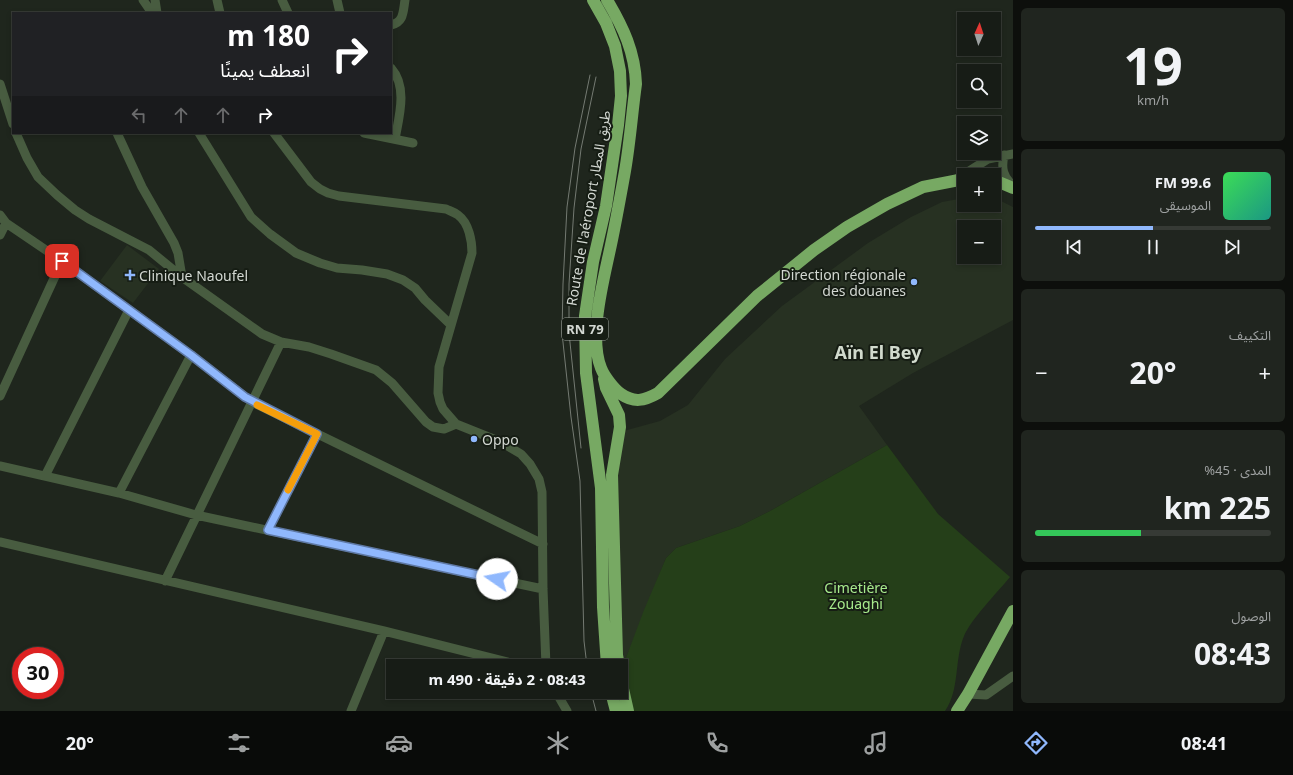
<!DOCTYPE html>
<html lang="ar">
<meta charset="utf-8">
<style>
:root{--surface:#171c16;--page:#20251f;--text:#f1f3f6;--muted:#9ea1a1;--line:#363a35;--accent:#90b8fd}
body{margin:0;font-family:"Noto Sans","Noto Sans Arabic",sans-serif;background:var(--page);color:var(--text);direction:rtl;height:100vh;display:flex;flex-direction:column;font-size:15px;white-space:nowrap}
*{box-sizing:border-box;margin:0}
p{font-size:13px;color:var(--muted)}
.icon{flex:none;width:22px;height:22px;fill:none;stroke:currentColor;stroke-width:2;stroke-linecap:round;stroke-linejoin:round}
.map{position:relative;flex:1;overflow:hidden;direction:ltr}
.drawer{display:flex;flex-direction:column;gap:8px;padding:8px;background:#0d0f0c;width:280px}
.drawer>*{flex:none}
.banner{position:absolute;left:12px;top:12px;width:380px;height:122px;border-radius:0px;box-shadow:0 2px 6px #0003,0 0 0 1px var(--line);direction:rtl;background:#202124;color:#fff;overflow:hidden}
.needle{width:26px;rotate:3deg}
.controls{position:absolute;left:957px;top:12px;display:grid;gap:8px}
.controls a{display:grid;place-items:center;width:44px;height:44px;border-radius:0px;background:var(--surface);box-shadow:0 2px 6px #0003,0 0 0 1px var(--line);font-size:20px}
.speed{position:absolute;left:12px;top:647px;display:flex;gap:8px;font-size:20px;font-weight:700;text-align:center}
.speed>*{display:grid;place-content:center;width:52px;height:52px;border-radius:50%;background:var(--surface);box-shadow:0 2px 6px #0003,0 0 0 1px var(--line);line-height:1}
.speed .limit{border:6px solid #d22;background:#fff;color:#111}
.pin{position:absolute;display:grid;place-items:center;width:34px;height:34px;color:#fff;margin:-17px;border-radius:8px;box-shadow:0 2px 6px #0006}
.me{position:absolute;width:44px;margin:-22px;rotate:282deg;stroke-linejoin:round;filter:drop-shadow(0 0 3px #0008)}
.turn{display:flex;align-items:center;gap:14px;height:84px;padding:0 16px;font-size:18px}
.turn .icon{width:52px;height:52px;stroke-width:2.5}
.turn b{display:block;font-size:28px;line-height:34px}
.lanes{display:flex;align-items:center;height:38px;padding:0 16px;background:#0003;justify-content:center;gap:20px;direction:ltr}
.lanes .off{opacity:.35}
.big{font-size:30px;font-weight:700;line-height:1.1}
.drawer .widget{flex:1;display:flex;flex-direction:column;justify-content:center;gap:6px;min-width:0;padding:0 14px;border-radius:6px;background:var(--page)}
.drawer .dial{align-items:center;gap:0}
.dial b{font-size:52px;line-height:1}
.song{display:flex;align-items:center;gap:12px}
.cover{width:48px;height:48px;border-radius:6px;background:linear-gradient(135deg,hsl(130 70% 55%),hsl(170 70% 35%))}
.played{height:4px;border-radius:2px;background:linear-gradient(90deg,var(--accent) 50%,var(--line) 50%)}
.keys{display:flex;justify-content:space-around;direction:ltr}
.heat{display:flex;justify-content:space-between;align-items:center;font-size:22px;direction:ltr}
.charge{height:6px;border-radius:3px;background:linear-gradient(90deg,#34c759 45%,var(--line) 0)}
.trip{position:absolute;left:386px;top:659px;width:242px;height:40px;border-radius:0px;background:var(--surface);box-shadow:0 2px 6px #0003,0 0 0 1px var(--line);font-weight:700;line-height:40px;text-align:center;direction:rtl}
.tab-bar{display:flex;height:64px;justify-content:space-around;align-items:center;background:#090b09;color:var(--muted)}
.tab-bar .icon{width:28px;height:28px}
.tab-bar .on{color:var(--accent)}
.tab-bar b{font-size:18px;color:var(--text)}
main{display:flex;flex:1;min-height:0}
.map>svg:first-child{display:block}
.built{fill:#273122;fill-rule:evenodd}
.green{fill:#253f19}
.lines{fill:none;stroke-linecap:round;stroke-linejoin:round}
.minor{stroke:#485c40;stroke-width:9}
.highway{stroke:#77a963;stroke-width:12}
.tram{stroke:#747a72;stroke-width:1}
.route-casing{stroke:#5e78a4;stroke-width:10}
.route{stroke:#90b8fd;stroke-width:7}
.slow{stroke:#f59e0b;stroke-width:7}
.poi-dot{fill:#90b8fd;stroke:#161d14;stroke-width:1.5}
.labels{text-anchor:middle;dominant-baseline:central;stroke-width:4;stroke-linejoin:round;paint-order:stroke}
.shield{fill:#161d14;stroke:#9aa099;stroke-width:1}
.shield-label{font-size:13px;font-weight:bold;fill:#d3d8d2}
.street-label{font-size:14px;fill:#d3d8d2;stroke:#161d14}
.poi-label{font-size:14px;fill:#d3d8d2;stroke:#161d14;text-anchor:start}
.park-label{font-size:14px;fill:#a7ea8c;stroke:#161d14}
.district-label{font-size:18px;font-weight:bold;fill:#d1dacd;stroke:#161d14}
</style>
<main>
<section class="drawer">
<div class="widget dial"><b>19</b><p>km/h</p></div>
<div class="widget">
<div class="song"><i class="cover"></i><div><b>99.6 FM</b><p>الموسيقى</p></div></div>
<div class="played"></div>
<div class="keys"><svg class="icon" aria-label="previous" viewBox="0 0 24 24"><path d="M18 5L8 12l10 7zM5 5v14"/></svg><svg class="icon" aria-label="pause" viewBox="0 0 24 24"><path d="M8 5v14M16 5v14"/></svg><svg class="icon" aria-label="next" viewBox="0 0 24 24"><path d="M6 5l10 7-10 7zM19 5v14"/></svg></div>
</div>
<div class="widget"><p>التكييف</p>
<div class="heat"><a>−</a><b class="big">20°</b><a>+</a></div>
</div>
<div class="widget"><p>المدى · 45%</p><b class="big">225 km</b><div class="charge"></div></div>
<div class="widget"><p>الوصول</p><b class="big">08:43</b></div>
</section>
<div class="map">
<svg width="1013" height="711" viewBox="0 0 1013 711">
<rect width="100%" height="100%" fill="#1f261d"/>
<path class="built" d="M964 198V205H994V199L999 200 1013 207V320L913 373 859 406 887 445 770 511 740 526 676 548 666 558 621 671 604 495 620 432 660 421 688 405 725 359 782 306 868 243 911 217 942 202ZM964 227H994V257H964Z
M127 245 159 269 133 303 100 281Z"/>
<path class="green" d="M887 445 938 514 1010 577C996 594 972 618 964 636 954 660 960 690 945 711H628L621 671 644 610 666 558 676 548 740 526 770 511Z"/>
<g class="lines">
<path class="minor" d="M143 0 152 13
M155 0 157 13
M217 0 220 13
M282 0 288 13
M337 0 340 13
M391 25C404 22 403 12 405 0
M391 68C408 87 399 117 395 139
M0 84 13 124
M16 133 27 158 38 177 57 195 75 210 89 219 149 250 182 277 262 334 281 342 309 347 331 354 376 370 392 383 426 422 433 427 444 429 456 424
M117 133 142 187 174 243 178 253 182 277
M199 133 251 217 270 234 296 253 320 263 337 268 362 270 387 274 403 280 415 288 425 300 451 325
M274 133 311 182 320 189 328 193 339 196 446 209C450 211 454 212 458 215 469 223 472 241 472 253L439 367 438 393 440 402 443 409 456 424 501 442 521 454 530 464 539 479 542 492 543 589 546 666
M364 133 413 143
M1004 155C1001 169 1003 176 1013 186
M955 180 988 159 1013 154
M0 215 6 223 62 261 191 355 252 402 543 544
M0 235 6 223
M0 396 62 261
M0 466 119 493 196 515 543 589
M45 476 129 310
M119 493 191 355
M268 530 317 434
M0 542 384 631 511 663 520 666
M165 581 281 342
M556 692 567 711
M968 694 986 695 1013 676
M351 711 384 631"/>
<path class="highway" d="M593 0 606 23 615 46 620 71 621 96 618 125 606 206 593 262 585 316 586 373 601 488 603 607 607 666
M607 0C623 27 635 52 636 84 632 113 630 142 625 171 620 199 615 227 609 254 602 286 589 338 601 368 604 376 614 389 621 394 634 403 644 401 658 393L757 296 814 250 847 227 887 204 923 187 964 179
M994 180 1013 188
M604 379 606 388 619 415 620 427 612 475 617 655 619 666
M621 680 628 711
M611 692 616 711
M957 711 968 694 1013 611"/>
<path class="tram" d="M581 448 569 333V284L574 208 581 149 596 77
M587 666 584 641 580 481 571 417 562 333 563 284 567 207 575 148 590 75
M591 692 596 711"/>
</g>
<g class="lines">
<g class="route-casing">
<path id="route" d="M62 261 191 355 245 397 317 434 268 530 497 579"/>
</g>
<use href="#route" class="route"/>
<path class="slow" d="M257 405 317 434 288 490"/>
</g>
<g class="poi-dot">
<path d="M128 269h4v4h4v4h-4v4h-4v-4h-4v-4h4z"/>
<circle cx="914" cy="282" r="4"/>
<circle cx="474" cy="439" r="4"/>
</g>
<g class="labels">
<rect class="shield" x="562" y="318" width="46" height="22" rx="3"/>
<g class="shield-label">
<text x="585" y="329">RN 79</text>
</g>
<g class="street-label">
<text transform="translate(588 208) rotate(-80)">Route de l'aéroport طريق المطار</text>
</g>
<g class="poi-label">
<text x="906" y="274" text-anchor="end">Direction régionale<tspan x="906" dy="16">des douanes</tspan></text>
<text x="139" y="275">Clinique Naoufel</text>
<text x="482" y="439">Oppo</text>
</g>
<g class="park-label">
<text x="856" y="587">Cimetière<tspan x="856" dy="16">Zouaghi</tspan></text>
</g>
<g class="district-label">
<text x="878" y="352">Aïn El Bey</text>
</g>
</g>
</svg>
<div class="controls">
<a><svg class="needle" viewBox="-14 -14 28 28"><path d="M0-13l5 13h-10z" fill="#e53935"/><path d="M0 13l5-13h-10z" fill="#9ea1a1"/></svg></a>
<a><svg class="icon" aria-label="search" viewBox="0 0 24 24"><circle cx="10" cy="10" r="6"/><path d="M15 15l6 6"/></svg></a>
<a><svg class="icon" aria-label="layers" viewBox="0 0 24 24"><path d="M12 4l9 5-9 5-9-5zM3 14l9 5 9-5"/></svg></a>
<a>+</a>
<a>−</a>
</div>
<div class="speed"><div class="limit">30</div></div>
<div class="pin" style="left:62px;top:261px;background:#d93025"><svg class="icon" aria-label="arrive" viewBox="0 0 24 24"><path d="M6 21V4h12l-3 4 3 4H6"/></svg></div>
<svg class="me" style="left:497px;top:579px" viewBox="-20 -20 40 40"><circle r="19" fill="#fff"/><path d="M0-13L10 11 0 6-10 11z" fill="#90b8fd"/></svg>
<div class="trip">08:43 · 2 دقيقة · 490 m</div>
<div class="banner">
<div class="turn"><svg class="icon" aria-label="right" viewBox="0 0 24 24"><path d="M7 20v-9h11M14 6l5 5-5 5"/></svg><div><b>180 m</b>انعطف يمينًا</div></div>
<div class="lanes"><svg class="icon off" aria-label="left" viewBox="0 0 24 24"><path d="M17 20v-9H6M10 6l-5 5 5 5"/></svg><svg class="icon off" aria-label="ahead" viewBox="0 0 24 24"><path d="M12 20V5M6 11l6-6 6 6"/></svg><svg class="icon off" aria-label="ahead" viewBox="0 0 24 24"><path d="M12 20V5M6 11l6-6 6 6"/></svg><svg class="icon" aria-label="right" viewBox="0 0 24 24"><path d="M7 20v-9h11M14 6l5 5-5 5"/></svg></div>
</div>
</div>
</main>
<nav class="tab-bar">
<b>08:41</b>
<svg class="icon on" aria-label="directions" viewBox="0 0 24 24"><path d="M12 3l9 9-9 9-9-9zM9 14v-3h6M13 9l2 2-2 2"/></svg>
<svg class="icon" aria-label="music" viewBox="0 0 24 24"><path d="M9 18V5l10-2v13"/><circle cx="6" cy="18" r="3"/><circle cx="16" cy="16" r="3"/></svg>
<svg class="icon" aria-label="phone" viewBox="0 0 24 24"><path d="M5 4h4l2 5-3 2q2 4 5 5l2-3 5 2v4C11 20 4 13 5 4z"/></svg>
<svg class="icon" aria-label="climate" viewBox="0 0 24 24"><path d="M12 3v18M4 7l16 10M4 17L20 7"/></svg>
<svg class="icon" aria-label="car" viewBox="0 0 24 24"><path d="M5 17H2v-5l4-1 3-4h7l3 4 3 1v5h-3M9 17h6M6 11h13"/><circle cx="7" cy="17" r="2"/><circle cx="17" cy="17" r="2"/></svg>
<svg class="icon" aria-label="filters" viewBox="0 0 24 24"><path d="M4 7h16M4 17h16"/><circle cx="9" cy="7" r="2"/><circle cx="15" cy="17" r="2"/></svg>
<b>20°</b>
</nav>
